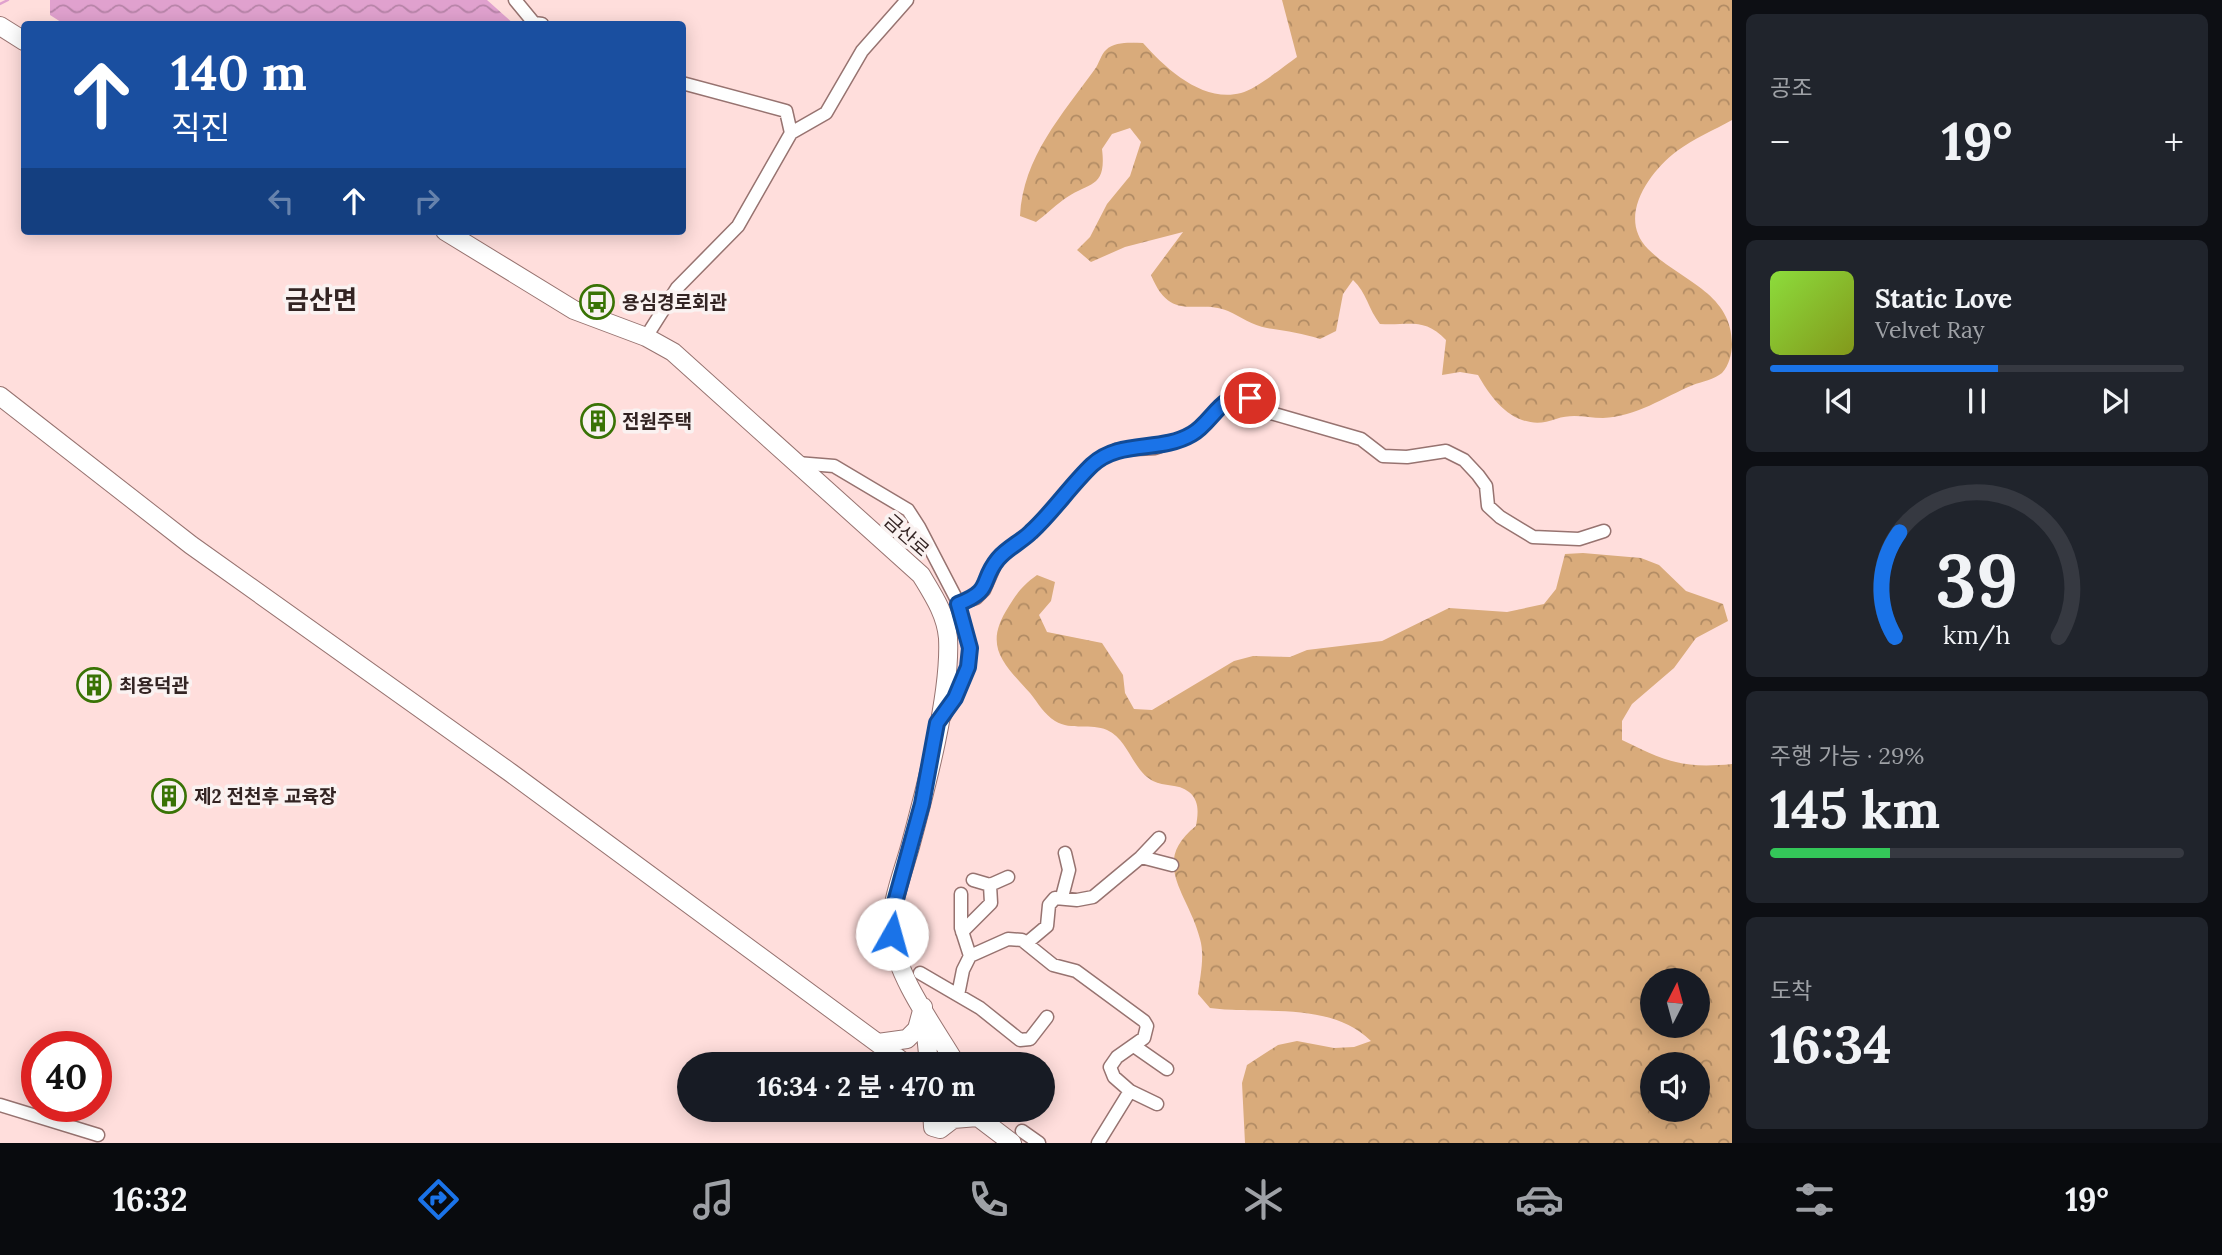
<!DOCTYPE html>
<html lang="ko">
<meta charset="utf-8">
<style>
:root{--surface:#171b24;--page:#20242c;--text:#f1f3f6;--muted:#9ea1a6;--line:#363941;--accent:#1a73e8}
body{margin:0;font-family:Lora,"Noto Sans KR",serif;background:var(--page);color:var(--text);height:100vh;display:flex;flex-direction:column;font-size:26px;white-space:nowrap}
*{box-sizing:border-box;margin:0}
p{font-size:23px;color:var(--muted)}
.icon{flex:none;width:38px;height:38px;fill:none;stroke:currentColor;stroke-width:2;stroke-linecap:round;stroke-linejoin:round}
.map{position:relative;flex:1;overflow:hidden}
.drawer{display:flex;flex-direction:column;gap:14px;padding:14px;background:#0d0f14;width:490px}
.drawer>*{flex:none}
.hud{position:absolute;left:21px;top:21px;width:665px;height:214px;border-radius:7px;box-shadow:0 4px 18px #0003;background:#1a4fa0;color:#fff;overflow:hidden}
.needle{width:46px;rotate:6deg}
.buttons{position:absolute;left:1640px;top:968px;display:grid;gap:14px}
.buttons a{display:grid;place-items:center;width:70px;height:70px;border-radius:50%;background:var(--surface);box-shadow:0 4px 18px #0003;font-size:35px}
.speed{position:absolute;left:21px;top:1031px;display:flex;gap:14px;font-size:35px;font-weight:700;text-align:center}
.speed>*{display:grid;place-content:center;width:91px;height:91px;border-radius:50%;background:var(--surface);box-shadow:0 4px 18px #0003;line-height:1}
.speed .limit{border:10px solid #d22;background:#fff;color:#111}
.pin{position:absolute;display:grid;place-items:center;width:60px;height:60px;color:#fff;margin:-30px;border:4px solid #fff;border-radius:50%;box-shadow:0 2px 7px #0007}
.me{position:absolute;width:77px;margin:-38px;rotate:7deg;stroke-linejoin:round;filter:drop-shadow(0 0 5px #0008)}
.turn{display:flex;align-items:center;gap:24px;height:147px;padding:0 35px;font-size:32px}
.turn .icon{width:91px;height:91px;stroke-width:2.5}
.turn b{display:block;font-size:49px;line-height:60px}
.lanes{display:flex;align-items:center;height:66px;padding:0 35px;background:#0003;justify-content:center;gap:35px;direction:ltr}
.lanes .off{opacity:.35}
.big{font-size:52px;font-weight:700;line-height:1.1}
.drawer .widget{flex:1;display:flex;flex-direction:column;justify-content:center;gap:10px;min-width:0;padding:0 24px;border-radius:10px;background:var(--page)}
.drawer .dial{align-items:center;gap:0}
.dial svg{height:182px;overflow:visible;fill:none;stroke:var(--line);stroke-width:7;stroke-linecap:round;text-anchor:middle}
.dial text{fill:var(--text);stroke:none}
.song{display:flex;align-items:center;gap:21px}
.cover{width:84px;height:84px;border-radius:10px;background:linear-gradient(135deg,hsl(90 70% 55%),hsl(70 70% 35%))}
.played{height:7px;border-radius:4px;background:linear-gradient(90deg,var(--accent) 55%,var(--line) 55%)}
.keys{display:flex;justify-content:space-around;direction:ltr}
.heat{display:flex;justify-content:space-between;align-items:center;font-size:38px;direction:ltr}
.charge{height:10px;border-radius:5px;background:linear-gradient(90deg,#34c759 29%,var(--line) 0)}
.trip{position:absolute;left:677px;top:1052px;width:378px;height:70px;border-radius:35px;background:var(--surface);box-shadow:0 4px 18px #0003;font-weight:700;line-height:70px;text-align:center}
.tab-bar{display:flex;height:112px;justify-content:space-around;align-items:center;background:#090b0e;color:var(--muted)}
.tab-bar .icon{width:49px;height:49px}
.tab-bar .current{color:var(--accent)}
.tab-bar b{font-size:32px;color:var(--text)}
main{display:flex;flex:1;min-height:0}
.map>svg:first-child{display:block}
.forest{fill:url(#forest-crowns);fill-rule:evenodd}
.water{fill:url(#water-waves)}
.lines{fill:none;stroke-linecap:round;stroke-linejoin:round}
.stream{stroke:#e0a1ce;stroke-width:2.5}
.street-casing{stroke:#977370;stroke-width:15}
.secondary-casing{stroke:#977370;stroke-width:20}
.street{stroke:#fff;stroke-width:12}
.secondary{stroke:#fff;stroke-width:18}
.route-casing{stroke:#114b97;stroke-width:18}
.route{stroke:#1a73e8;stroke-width:12}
.labels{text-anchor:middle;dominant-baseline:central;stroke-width:7;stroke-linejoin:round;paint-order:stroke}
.poi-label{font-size:19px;font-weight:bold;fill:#332423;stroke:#faf2f1;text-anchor:start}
.street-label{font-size:19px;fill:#332423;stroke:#faf2f1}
.district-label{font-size:26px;font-weight:bold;fill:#332423;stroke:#faf2f1}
</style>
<main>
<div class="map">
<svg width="1732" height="1143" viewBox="0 0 1732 1143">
<defs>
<pattern id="forest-crowns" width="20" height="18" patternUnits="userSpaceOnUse" patternTransform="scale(1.75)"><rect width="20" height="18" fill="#d9ab7b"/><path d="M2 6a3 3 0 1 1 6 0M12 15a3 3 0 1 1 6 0" fill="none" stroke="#b18b64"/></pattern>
<pattern id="water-waves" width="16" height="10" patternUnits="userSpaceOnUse" patternTransform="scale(1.75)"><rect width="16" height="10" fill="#e0a1ce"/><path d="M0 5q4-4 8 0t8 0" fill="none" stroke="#b683a7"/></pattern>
</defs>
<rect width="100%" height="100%" fill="#ffdedc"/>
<path class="forest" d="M1282 0H1732V120C1714 130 1693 139 1677 151 1648 173 1617 218 1648 249 1680 281 1732 292 1732 344 1732 353 1729 366 1722 373 1715 379 1701 382 1693 385 1664 397 1636 417 1603 418 1587 418 1573 413 1556 419 1519 433 1494 404 1478 375L1460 372 1442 375 1446 340C1424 317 1409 326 1380 324 1368 309 1367 293 1353 280L1343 294 1336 331 1320 339C1302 333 1286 331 1267 328 1252 325 1241 317 1228 311 1196 298 1171 324 1151 275L1183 232 1125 247 1091 262 1077 250 1090 237 1107 204 1130 176 1141 142 1130 128 1112 134 1102 149C1107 190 1088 181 1063 200 1053 207 1046 215 1036 222L1020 216C1023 157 1062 115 1095 69 1099 64 1101 54 1106 50 1115 41 1131 43 1143 43 1166 69 1203 103 1241 93 1256 89 1283 67 1297 57Z
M1583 553 1641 558 1659 565 1686 591 1723 604 1728 621 1696 638 1674 668 1632 704 1622 721V740C1665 761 1682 769 1732 764V1143H1245L1242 1083 1247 1065 1278 1045 1297 1041 1334 1048 1354 1047 1371 1041C1329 1000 1261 1015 1210 1008L1198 994C1200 977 1205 956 1200 939 1189 894 1149 863 1196 826 1198 814 1200 801 1189 792 1178 783 1164 787 1153 781 1132 770 1129 740 1107 730 1091 723 1072 731 1055 721 1044 714 1038 703 1030 693 1002 662 983 646 1009 606 1017 593 1024 584 1037 575L1055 582 1051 601 1039 615 1047 632 1102 643 1123 675 1125 693 1134 709 1152 710 1234 661 1253 656 1290 657 1307 650 1382 641 1449 608 1507 612 1544 604 1556 589 1565 554ZM1652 980H1698V1026H1652ZM1652 1064H1698V1110H1652Z"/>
<path class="water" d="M50 0H487L514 24H64L50 15Z"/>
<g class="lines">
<path class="stream" d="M0 4 8 0"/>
<g class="street-casing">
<path id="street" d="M515 0 534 23 542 24
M791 133 826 113 862 51 907 0
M646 337 677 288 738 226 791 133 786 111 682 83
M797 463 834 466 908 510 919 527 959 604 970 648 968 667 944 717
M959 604 976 598 984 590 998 558 1030 533 1092 465 1116 450 1155 448 1193 434 1231 397 1239 395 1250 398 1271 413 1361 439 1383 456 1407 457 1446 451 1464 460 1478 475 1486 486 1488 506 1500 517 1533 537 1579 539 1604 531
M1141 857 1159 838
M990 885 1008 877
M961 894V928L970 956
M1062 897 1069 870 1065 853
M962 932 991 903 990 885 973 880
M1028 942 1047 926 1049 905 1055 898 1077 900 1093 897 1141 857 1172 865
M920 973 980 1008 1020 1040 1030 1039 1047 1017
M958 995 963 970 970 956 1008 939 1022 940 1053 965 1076 971 1144 1021 1147 1026 1144 1038 1117 1057 1110 1067 1114 1077 1130 1091 1098 1143
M1134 1046 1167 1069
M1130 1091 1157 1104
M0 1105 98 1135
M1022 1131 1039 1143"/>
</g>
<g class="secondary-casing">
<path id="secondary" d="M0 26 24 41
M445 231 574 310 646 337 673 352 921 575C933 595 946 614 948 638 951 695 925 791 910 847 902 875 889 907 892 936 897 978 935 1028 956 1064
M0 396 191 545 511 773 906 1064
M924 1014 929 1064
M878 1043 907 1039 917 1029 923 1007
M932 1110 933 1127 940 1129 953 1119 978 1117
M970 1111 1012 1143"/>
</g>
<use href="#street" class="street"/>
<use href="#secondary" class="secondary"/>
</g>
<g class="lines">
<g class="route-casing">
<path id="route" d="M892 934 894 906 922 804 937 723 955 698 968 667 970 648 958 604C994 590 979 582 998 559 1007 548 1021 542 1031 532 1053 512 1070 486 1092 465 1120 439 1160 453 1192 434 1213 422 1222 390 1250 398"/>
</g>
<use href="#route" class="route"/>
</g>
<defs>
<g id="bus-ring" transform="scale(1.75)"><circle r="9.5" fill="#faf2f1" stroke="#397305" stroke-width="1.5"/><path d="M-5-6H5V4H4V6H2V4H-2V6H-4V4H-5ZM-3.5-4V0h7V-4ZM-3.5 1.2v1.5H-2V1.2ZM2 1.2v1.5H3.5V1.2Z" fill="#397305"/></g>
<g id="building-ring" transform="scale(1.75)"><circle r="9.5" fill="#faf2f1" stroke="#397305" stroke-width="1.5"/><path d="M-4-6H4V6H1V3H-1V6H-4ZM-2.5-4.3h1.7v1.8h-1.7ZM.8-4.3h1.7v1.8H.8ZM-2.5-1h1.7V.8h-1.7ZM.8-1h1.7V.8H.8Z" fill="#397305"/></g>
</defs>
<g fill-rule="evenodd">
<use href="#bus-ring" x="597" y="302"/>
<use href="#building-ring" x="598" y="421"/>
<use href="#building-ring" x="94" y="685"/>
<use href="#building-ring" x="169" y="796"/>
</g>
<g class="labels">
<g class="poi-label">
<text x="622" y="302">용심경로회관</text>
<text x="622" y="421">전원주택</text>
<text x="119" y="685">최용덕관</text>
<text x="194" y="796">제2 전천후 교육장</text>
</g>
<g class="street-label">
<text transform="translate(907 535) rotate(42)">금산로</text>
</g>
<g class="district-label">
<text x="321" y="299">금산면</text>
</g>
</g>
</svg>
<div class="buttons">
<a><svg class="needle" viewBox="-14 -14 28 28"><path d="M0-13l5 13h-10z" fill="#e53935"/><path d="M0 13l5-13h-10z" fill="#9ea1a6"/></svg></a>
<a><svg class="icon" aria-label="sound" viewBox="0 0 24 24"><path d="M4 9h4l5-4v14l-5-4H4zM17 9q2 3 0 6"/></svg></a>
</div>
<div class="speed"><div class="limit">40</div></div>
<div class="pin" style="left:1250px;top:398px;background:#d93025"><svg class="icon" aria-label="arrive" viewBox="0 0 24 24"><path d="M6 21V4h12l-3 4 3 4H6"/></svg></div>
<svg class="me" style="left:892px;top:934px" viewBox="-20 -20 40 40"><circle r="19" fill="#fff"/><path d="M0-13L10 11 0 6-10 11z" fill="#1a73e8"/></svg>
<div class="trip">16:34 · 2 분 · 470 m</div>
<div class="hud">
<div class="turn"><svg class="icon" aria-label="ahead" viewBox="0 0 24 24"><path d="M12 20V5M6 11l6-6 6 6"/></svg><div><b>140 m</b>직진</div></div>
<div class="lanes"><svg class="icon off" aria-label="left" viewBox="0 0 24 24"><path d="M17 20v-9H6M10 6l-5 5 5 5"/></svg><svg class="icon" aria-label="ahead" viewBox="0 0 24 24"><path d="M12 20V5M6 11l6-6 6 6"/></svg><svg class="icon off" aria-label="right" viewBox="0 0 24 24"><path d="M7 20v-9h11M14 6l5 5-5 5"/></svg></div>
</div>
</div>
<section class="drawer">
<div class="widget"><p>공조</p>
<div class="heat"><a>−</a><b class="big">19°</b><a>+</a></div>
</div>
<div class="widget">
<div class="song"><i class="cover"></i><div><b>Static Love</b><p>Velvet Ray</p></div></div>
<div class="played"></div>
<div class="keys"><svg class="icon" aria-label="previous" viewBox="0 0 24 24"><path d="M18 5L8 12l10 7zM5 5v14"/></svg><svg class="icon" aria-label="pause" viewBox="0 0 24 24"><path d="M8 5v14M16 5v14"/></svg><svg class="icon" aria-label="next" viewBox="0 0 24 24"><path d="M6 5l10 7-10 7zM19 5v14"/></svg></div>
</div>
<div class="widget dial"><svg viewBox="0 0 100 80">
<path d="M14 69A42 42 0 1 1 86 69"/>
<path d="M14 69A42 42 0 0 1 16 23" stroke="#1a73e8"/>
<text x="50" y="56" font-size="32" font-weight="700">39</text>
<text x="50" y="72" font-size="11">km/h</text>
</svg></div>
<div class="widget"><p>주행 가능 · 29%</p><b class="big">145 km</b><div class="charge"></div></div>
<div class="widget"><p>도착</p><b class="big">16:34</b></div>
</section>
</main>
<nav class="tab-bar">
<b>16:32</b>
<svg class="icon current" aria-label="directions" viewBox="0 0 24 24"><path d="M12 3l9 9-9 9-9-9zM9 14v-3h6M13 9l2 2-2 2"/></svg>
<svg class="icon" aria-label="music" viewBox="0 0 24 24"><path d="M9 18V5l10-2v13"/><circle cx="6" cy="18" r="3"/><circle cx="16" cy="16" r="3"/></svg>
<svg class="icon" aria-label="phone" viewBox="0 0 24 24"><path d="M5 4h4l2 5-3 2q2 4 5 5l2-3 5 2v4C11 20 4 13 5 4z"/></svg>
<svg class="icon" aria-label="climate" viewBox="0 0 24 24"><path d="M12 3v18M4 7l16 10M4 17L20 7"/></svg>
<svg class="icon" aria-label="car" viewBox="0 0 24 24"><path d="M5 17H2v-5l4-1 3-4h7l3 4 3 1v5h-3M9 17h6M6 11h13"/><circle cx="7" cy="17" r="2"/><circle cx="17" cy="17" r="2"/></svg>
<svg class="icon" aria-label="filters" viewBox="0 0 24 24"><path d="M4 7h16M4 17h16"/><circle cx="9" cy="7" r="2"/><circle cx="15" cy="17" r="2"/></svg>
<b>19°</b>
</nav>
